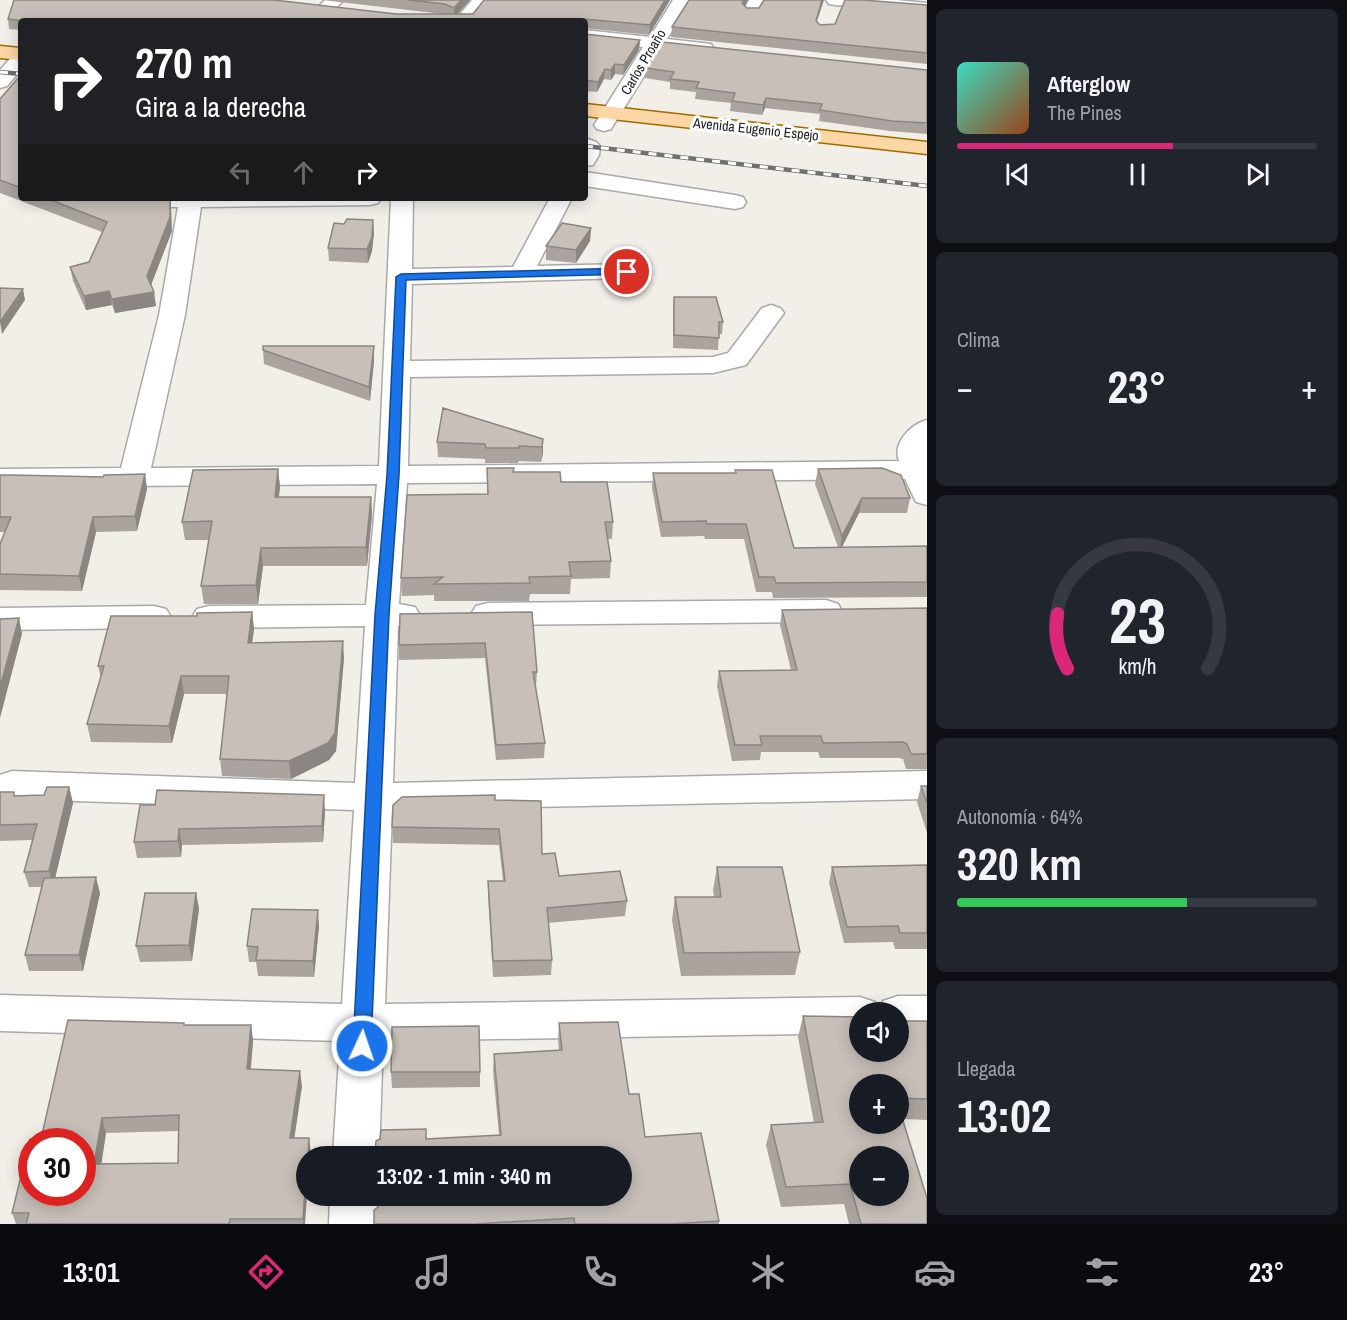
<!DOCTYPE html>
<html lang="es">
<meta charset="utf-8">
<style>
:root{--surface:#171b24;--page:#20242c;--text:#f1f3f6;--muted:#9ea1a6;--line:#363941;--accent:#db2777}
body{margin:0;font-family:"Archivo Narrow",sans-serif;background:var(--page);color:var(--text);height:100vh;display:flex;flex-direction:column;font-size:22px;white-space:nowrap}
*{box-sizing:border-box;margin:0}
p{font-size:20px;color:var(--muted)}
.icon{flex:none;width:33px;height:33px;fill:none;stroke:currentColor;stroke-width:2;stroke-linecap:round;stroke-linejoin:round}
.map{position:relative;flex:1;overflow:hidden}
.drawer{display:flex;flex-direction:column;gap:9px;padding:9px;background:#0d0f14;width:420px}
.drawer>*{flex:none}
.hud{position:absolute;left:18px;top:18px;width:570px;height:183px;border-radius:6px;box-shadow:0 3px 15px #0003;background:#202124;color:#fff;overflow:hidden}
.fabs{position:absolute;left:849px;top:1002px;display:grid;gap:12px}
.fabs a{display:grid;place-items:center;width:60px;height:60px;border-radius:50%;background:var(--surface);box-shadow:0 3px 15px #0003;font-size:30px}
.speed{position:absolute;left:18px;top:1128px;display:flex;gap:12px;font-size:30px;font-weight:700;text-align:center}
.speed>*{display:grid;place-content:center;width:78px;height:78px;border-radius:50%;background:var(--surface);box-shadow:0 3px 15px #0003;line-height:1}
.speed .limit{border:9px solid #d22;background:#fff;color:#111}
.pin{position:absolute;display:grid;place-items:center;width:51px;height:51px;color:#fff;margin:-26px;border:3px solid #fff;border-radius:50%;box-shadow:0 2px 6px #0007}
.me{position:absolute;width:66px;margin:-33px;rotate:3deg;stroke-linejoin:round;filter:drop-shadow(0 0 4px #0008)}
.turn{display:flex;align-items:center;gap:21px;height:126px;padding:0 18px;font-size:27px}
.turn .icon{width:78px;height:78px;stroke-width:2.5}
.turn b{display:block;font-size:42px;line-height:51px}
.lanes{display:flex;align-items:center;height:57px;padding:0 18px;background:#0003;justify-content:center;gap:30px;direction:ltr}
.lanes .off{opacity:.35}
.big{font-size:45px;font-weight:700;line-height:1.1}
.drawer .card{flex:1;display:flex;flex-direction:column;justify-content:center;gap:9px;min-width:0;padding:0 21px;border-radius:9px;background:var(--page)}
.drawer .dial{align-items:center;gap:0}
.dial svg{height:156px;overflow:visible;fill:none;stroke:var(--line);stroke-width:7;stroke-linecap:round;text-anchor:middle}
.dial text{fill:var(--text);stroke:none}
.song{display:flex;align-items:center;gap:18px}
.cover{width:72px;height:72px;border-radius:9px;background:linear-gradient(135deg,hsl(170 70% 55%),hsl(20 70% 35%))}
.played{height:6px;border-radius:3px;background:linear-gradient(90deg,var(--accent) 60%,var(--line) 60%)}
.keys{display:flex;justify-content:space-around;direction:ltr}
.heat{display:flex;justify-content:space-between;align-items:center;font-size:33px;direction:ltr}
.charge{height:9px;border-radius:4px;background:linear-gradient(90deg,#34c759 64%,var(--line) 0)}
.trip{position:absolute;left:296px;top:1146px;width:336px;height:60px;border-radius:30px;background:var(--surface);box-shadow:0 3px 15px #0003;font-weight:700;line-height:60px;text-align:center}
.dock{display:flex;height:96px;justify-content:space-around;align-items:center;background:#090b0e;color:var(--muted)}
.dock .icon{width:42px;height:42px}
.dock .on{color:var(--accent)}
.dock b{font-size:27px;color:var(--text)}
main{display:flex;flex:1;min-height:0}
.map>svg:first-child{display:block}
.lines{fill:none;stroke-linecap:round;stroke-linejoin:round}
.minor-casing{stroke:#a9a9a9;stroke-width:3}
.major-casing{stroke:#a06b00;stroke-width:3}
.minor{fill:#fff;fill-rule:evenodd}
.major{fill:#fcd6a4;fill-rule:evenodd}
.rail-casing{stroke:#707070;stroke-width:4.5}
.rail{stroke:#fff;stroke-width:3;stroke-dasharray:8;stroke-linecap:butt}
.wall{fill:#aba49e;fill-rule:evenodd}
.shaded-wall{fill:#8b8681}
.building{fill:#c7bfb8;stroke:#8b8681;stroke-width:1.5;fill-rule:evenodd}
.route{fill:#1a73e8;stroke:#114b97;stroke-width:1.5}
.labels{text-anchor:middle;dominant-baseline:central;stroke-width:6;stroke-linejoin:round;paint-order:stroke}
.far-street-label{font-size:14px;fill:#222;stroke:#fff}
</style>
<main>
<div class="map">
<svg width="927" height="1224" viewBox="0 0 927 1224">
<rect width="100%" height="100%" fill="#f2efe9"/>
<g class="lines">
<g class="minor-casing">
<path id="minor" d="M325 0H344L323 21H304Z
M472 0H490L473 21H454Z
M673 0H691L667 39 711 44 713 48 711 52 704 54 661 49 611 129 604 131 597 129 594 125 643 47 585 42V30L650 37Z
M749 0H767L758 15H746L743 11Z
M826 0H896L927 3V13L835 5 829 4Z
M21 52V70L7 86 0 88V70L14 54Z
M585 138 596 142 600 146 599 155 593 165 585 166Z
M585 172 735 195 743 197 746 202 743 207 735 209 585 186Z
M67 198H381L378 203 370 205 201 207 185 315 151 468 379 466 391 198H413L412 269 513 267 550 198H572L537 266 627 264 636 266 639 271 636 276 627 278 412 284 410 361 713 357 728 353 762 308 771 305 780 308 784 313 746 365 713 373 410 377 408 466 899 461C892 443 911 424 927 420V505L916 502 905 479 407 483 399 604 415 607 420 615 415 623 398 626 393 783 927 771V799L392 810 385 1004 860 997 875 1002 879 1009 883 1001 898 996H927V1032H898V1012H860V1033L383 1041 379 1156H333L340 1041 0 1031V995L342 1004 354 810 12 799 0 795V775L12 771 355 783 365 626 209 628 197 625 192 617 197 609 209 606 366 605 377 484 0 487V469L121 468 159 315 178 207 78 205 70 203Z
M826 600 838 604 842 611 838 618 826 622 488 625 476 622 471 614 476 606 488 603Z
M154 606 166 609 171 617 166 625 154 628 0 630V608Z
M330 1196H378L377 1224H329Z"/>
</g>
<g class="major-casing">
<path id="major" d="M0 46 21 48V60L0 58Z
M585 104 927 142V154L585 116Z"/>
</g>
<use href="#minor" class="minor"/>
<use href="#major" class="major"/>
<g class="rail-casing">
<path id="rail" d="M0 72 21 74
M585 146 927 186"/>
</g>
<use href="#rail" class="rail"/>
</g>
<path class="wall" d="M322 0H470L458 14H473L484 0H670L649 35 585 28V21H21V30L9 29 8 19 443 14Z
M689 0H748L745 5 747 8 817 22 820 25 835 24 927 5V64L671 37 672 27Z
M585 34 640 40 639 50 623 75 615 74 611 80 604 79 597 92 585 91Z
M646 68 927 70V134L890 131 819 121 820 114 765 108 762 115 730 111 731 103 695 99 696 92 670 89V82L645 78Z
M21 76V198H170L171 209 172 231 151 285 156 306 115 313 112 305 86 310 73 281 70 267 89 262 102 232 0 193V99Z
M344 224 374 233 372 251 368 263 329 261 328 248Z
M591 228 590 241 576 263 546 260V246Z
M674 297 723 322 722 334H719L718 350 673 348V309Z
M374 346V361L370 401 264 364 263 350Z
M543 439 541 462 519 461 518 463H485V459L438 457 437 442Z
M487 468 514 472 561 482 613 522 612 539H608L611 561 610 578 571 579 570 594H530L529 601H434V595L402 596 401 578 487 494Z
M278 469 280 487 279 497H371L372 515 367 566H263L258 604H204L201 586 209 540H185L182 522Z
M818 469 910 498 907 513H859L842 547 927 548V597L773 598 772 592H756L744 539H705L704 536 661 537 652 488 653 473H735V470L794 548 838 547 815 484Z
M145 474 147 489 137 531 96 532 82 591 0 590V544L5 532H0V475L103 477Z
M927 608V769H906L903 759 899 758H820L818 752H761L760 760 732 761 717 686 719 671 791 670 780 625 782 610Z
M252 612 254 629 252 643 344 658 336 751 329 760 291 779 222 776 220 759 227 694H184L172 743 91 742 87 724 101 678 98 666 197 616Z
M532 612 537 672 536 687H535L545 743 544 758 496 760 485 658 399 660V645Z
M921 786H927V833L917 802Z
M69 787 73 803 55 878 100 893 83 971H29L25 955 42 887H29L24 872 32 840 0 841V792L15 796 44 795Z
M495 800 542 854 559 876 627 901 625 916 548 923 552 960 551 975 493 977 488 896V881H503L499 845 393 843 392 827Z
M140 805 325 811 323 842 182 845 181 857 137 858 134 842Z
M927 865V949H895L893 942 844 943 829 883 832 867Z
M717 867 800 952 795 975 681 976 672 920 675 897H714L713 890Z
M196 893 199 909 192 961 140 962 136 946Z
M319 926 314 977 258 976 256 962H249L247 946Z
M803 1016 860 1052 927 1021V1120L903 1119 927 1224H849L844 1204 781 1207 766 1145 771 1125 814 1123 798 1037ZM898 1084V1124H860Z
M559 1023 629 1094 645 1137 719 1221V1224H374L621 1196 375 1156 427 1139 499 1135 493 1071 494 1054 559 1050 558 1040Z
M185 1025H251L253 1041 251 1069 302 1086 294 1138 311 1154V1156H306L305 1224H16L12 1213 41 1139ZM179 1131 178 1163 101 1164 106 1133Z
M391 1072H480V1087L392 1088Z"/>
<path class="shaded-wall" d="M461 0H470L454 17V8Z
M665 0H670L649 35 650 25Z
M744 0H748L741 12 742 3Z
M822 0H824L814 30 816 21Z
M640 40 639 50 623 75 624 65Z
M615 64V74L611 80V70Z
M605 69 604 79 597 92 598 82Z
M766 98 765 108 762 115 763 105Z
M170 198 171 209 172 231 149 290 147 276Z
M373 220 374 233 372 251 368 263 367 249Z
M591 228 590 241 576 263V250Z
M23 289 25 300 2 334 0 322Z
M109 291 112 305 86 310 84 296Z
M154 292 156 306 115 313 112 299Z
M374 346V361L370 401 369 387Z
M543 439V454L541 462 542 447Z
M278 469 280 487 276 515 275 497Z
M145 474 147 489 137 531 135 516Z
M371 497 372 515 367 566 366 547Z
M862 498 859 513 840 551 842 536Z
M93 517 96 532 82 591 79 576Z
M261 548 263 566 258 604 256 585Z
M252 612 254 629 250 660 248 643Z
M19 618 22 634 0 718V687Z
M343 641 344 658 336 751 329 760 291 779 289 761Z
M181 676 184 694 172 743 169 726Z
M69 787 73 803 53 887 49 871Z
M324 795 325 811 323 842 322 826Z
M179 829 182 845 181 857 178 841Z
M96 877 100 893 83 971 79 955Z
M196 893 199 909 192 961 189 945Z
M318 910 319 926 314 977 313 961Z
M251 1025 253 1041 249 1084 247 1069Z
M300 1071 302 1086 292 1154 290 1138Z
M102 1118 106 1133 99 1179 94 1164Z
M309 1138 311 1154V1156H308Z
M306 1176V1196H307L305 1224H303V1219Z"/>
<path class="building" d="M14 0H274L396 14H473L484 0H665L650 25 584 19V21H23L8 19Z
M408 0H461L454 8 445 4Z
M689 0H744L742 3 747 8H759L764 0H822L816 21 820 25 835 24 845 0H863L927 5V53L672 27Z
M585 34 640 40 624 65 615 64 611 70 605 69 598 82 585 80Z
M662 42 927 70V123L892 121 820 110 822 104 766 98 763 105 732 101 735 93 696 88 699 82 670 79 674 72 646 68Z
M20 76H21V188L0 180V99Z
M46 198H170V217L147 276 154 292 112 299 109 291 84 296 70 267 89 262 107 222Z
M347 219 373 220 372 237 367 249 328 248 334 223 344 224Z
M562 223 591 228 576 250 546 246Z
M0 288 23 289 0 322Z
M674 297H716L723 322H719V338L674 335Z
M263 346H374L369 387 263 350Z
M443 408 543 439 542 447 519 446V448H486L485 444 437 442Z
M487 468H514L513 472H560L561 482H607L613 522H605L611 561 569 562 571 576 529 577 530 583 434 584 443 577 401 578 407 495 488 494Z
M882 468 901 475 910 498H862L842 536 818 469Z
M278 469 275 497H371L366 547 261 548 256 585 201 586 212 521 182 522 193 470Z
M735 470H772L794 548 926 546 927 548V582L776 583 774 577H759L746 524H707L706 521 662 522 653 473H736Z
M145 474 135 516 93 517 79 576 0 574V544L11 517H0V475H12L103 477 104 475Z
M927 608V754H911L907 744 903 742 823 743 821 736H760L762 745H735L719 671 797 670 782 610Z
M252 612 248 643 343 641 335 733 328 743 289 761 220 759 229 676H181L169 726 87 724 104 666H98L111 616H197V613Z
M532 612 537 672H533L545 743 496 745 485 643 399 645 400 614Z
M19 618 0 687V619Z
M921 786H927V803Z
M47 787H69L49 871 24 872 37 824 0 825V792H14V796L44 795Z
M157 790 324 795 322 826 179 829 178 841 134 842 140 805H155Z
M495 795V800L541 801 542 854 555 853 559 876 620 871 627 901 547 908 552 960 493 961 488 881H505L499 829 392 827 393 805 402 797Z
M927 865V933H900L898 926 847 927 832 867Z
M717 867H782L800 952 684 953 675 897H721Z
M96 877 79 955H25L44 878Z
M145 893H196L189 945 136 946Z
M252 909 318 910 313 961 256 960 258 947 247 946Z
M803 1016 860 1017V1052H898V1021H927V1099L898 1098V1084H860V1124H898V1105L927 1198V1224H861L850 1184 786 1187 771 1125 823 1122ZM860 1156H898V1196H860Z
M68 1020 184 1023V1025H251L247 1069 300 1071 290 1138H309L308 1156H306V1176L303 1219H230L229 1224H26L29 1213H12L30 1139H41ZM179 1115 178 1163 94 1164 102 1118ZM32 1142H82V1192H32Z
M618 1022 629 1094H639L645 1137 701 1133 719 1221 672 1224H575L574 1218 474 1224H374V1210L378 1207 379 1196H621V1156H375L376 1141 380 1139 381 1130 426 1129V1139L501 1135 494 1054 562 1050 559 1023Z
M479 1026 480 1072H391L392 1027Z"/>
<path class="route" d="M627 268 631 269V274L406 280 399 475 389 615 371 1046 369 1051 362 1053 356 1051 353 1046 375 615 387 475 396 277 401 274Z"/>
<g class="labels">
<g class="far-street-label">
<text transform="translate(643 62) rotate(-59)">Carlos Proaño</text>
<text transform="translate(756 129) rotate(6)">Avenida Eugenio Espejo</text>
</g>
</g>
</svg>
<div class="fabs">
<a><svg class="icon" aria-label="sound" viewBox="0 0 24 24"><path d="M4 9h4l5-4v14l-5-4H4zM17 9q2 3 0 6"/></svg></a>
<a>+</a>
<a>−</a>
</div>
<div class="speed"><div class="limit">30</div></div>
<div class="pin" style="left:627px;top:272px;background:#d93025"><svg class="icon" aria-label="arrive" viewBox="0 0 24 24"><path d="M6 21V4h12l-3 4 3 4H6"/></svg></div>
<svg class="me" style="left:362px;top:1046px" viewBox="-20 -20 40 40"><circle r="17" fill="#1a73e8" stroke="#fff" stroke-width="3"/><path d="M0-11L8 9 0 5-8 9z" fill="#fff"/></svg>
<div class="trip">13:02 · 1 min · 340 m</div>
<div class="hud">
<div class="turn"><svg class="icon" aria-label="right" viewBox="0 0 24 24"><path d="M7 20v-9h11M14 6l5 5-5 5"/></svg><div><b>270 m</b>Gira a la derecha</div></div>
<div class="lanes"><svg class="icon off" aria-label="left" viewBox="0 0 24 24"><path d="M17 20v-9H6M10 6l-5 5 5 5"/></svg><svg class="icon off" aria-label="ahead" viewBox="0 0 24 24"><path d="M12 20V5M6 11l6-6 6 6"/></svg><svg class="icon" aria-label="right" viewBox="0 0 24 24"><path d="M7 20v-9h11M14 6l5 5-5 5"/></svg></div>
</div>
</div>
<section class="drawer">
<div class="card">
<div class="song"><i class="cover"></i><div><b>Afterglow</b><p>The Pines</p></div></div>
<div class="played"></div>
<div class="keys"><svg class="icon" aria-label="previous" viewBox="0 0 24 24"><path d="M18 5L8 12l10 7zM5 5v14"/></svg><svg class="icon" aria-label="pause" viewBox="0 0 24 24"><path d="M8 5v14M16 5v14"/></svg><svg class="icon" aria-label="next" viewBox="0 0 24 24"><path d="M6 5l10 7-10 7zM19 5v14"/></svg></div>
</div>
<div class="card"><p>Clima</p>
<div class="heat"><a>−</a><b class="big">23°</b><a>+</a></div>
</div>
<div class="card dial"><svg viewBox="0 0 100 80">
<path d="M14 69A42 42 0 1 1 86 69"/>
<path d="M14 69A42 42 0 0 1 9 41" stroke="#db2777"/>
<text x="50" y="56" font-size="32" font-weight="700">23</text>
<text x="50" y="72" font-size="11">km/h</text>
</svg></div>
<div class="card"><p>Autonomía · 64%</p><b class="big">320 km</b><div class="charge"></div></div>
<div class="card"><p>Llegada</p><b class="big">13:02</b></div>
</section>
</main>
<nav class="dock">
<b>13:01</b>
<svg class="icon on" aria-label="directions" viewBox="0 0 24 24"><path d="M12 3l9 9-9 9-9-9zM9 14v-3h6M13 9l2 2-2 2"/></svg>
<svg class="icon" aria-label="music" viewBox="0 0 24 24"><path d="M9 18V5l10-2v13"/><circle cx="6" cy="18" r="3"/><circle cx="16" cy="16" r="3"/></svg>
<svg class="icon" aria-label="phone" viewBox="0 0 24 24"><path d="M5 4h4l2 5-3 2q2 4 5 5l2-3 5 2v4C11 20 4 13 5 4z"/></svg>
<svg class="icon" aria-label="climate" viewBox="0 0 24 24"><path d="M12 3v18M4 7l16 10M4 17L20 7"/></svg>
<svg class="icon" aria-label="car" viewBox="0 0 24 24"><path d="M5 17H2v-5l4-1 3-4h7l3 4 3 1v5h-3M9 17h6M6 11h13"/><circle cx="7" cy="17" r="2"/><circle cx="17" cy="17" r="2"/></svg>
<svg class="icon" aria-label="filters" viewBox="0 0 24 24"><path d="M4 7h16M4 17h16"/><circle cx="9" cy="7" r="2"/><circle cx="15" cy="17" r="2"/></svg>
<b>23°</b>
</nav>
